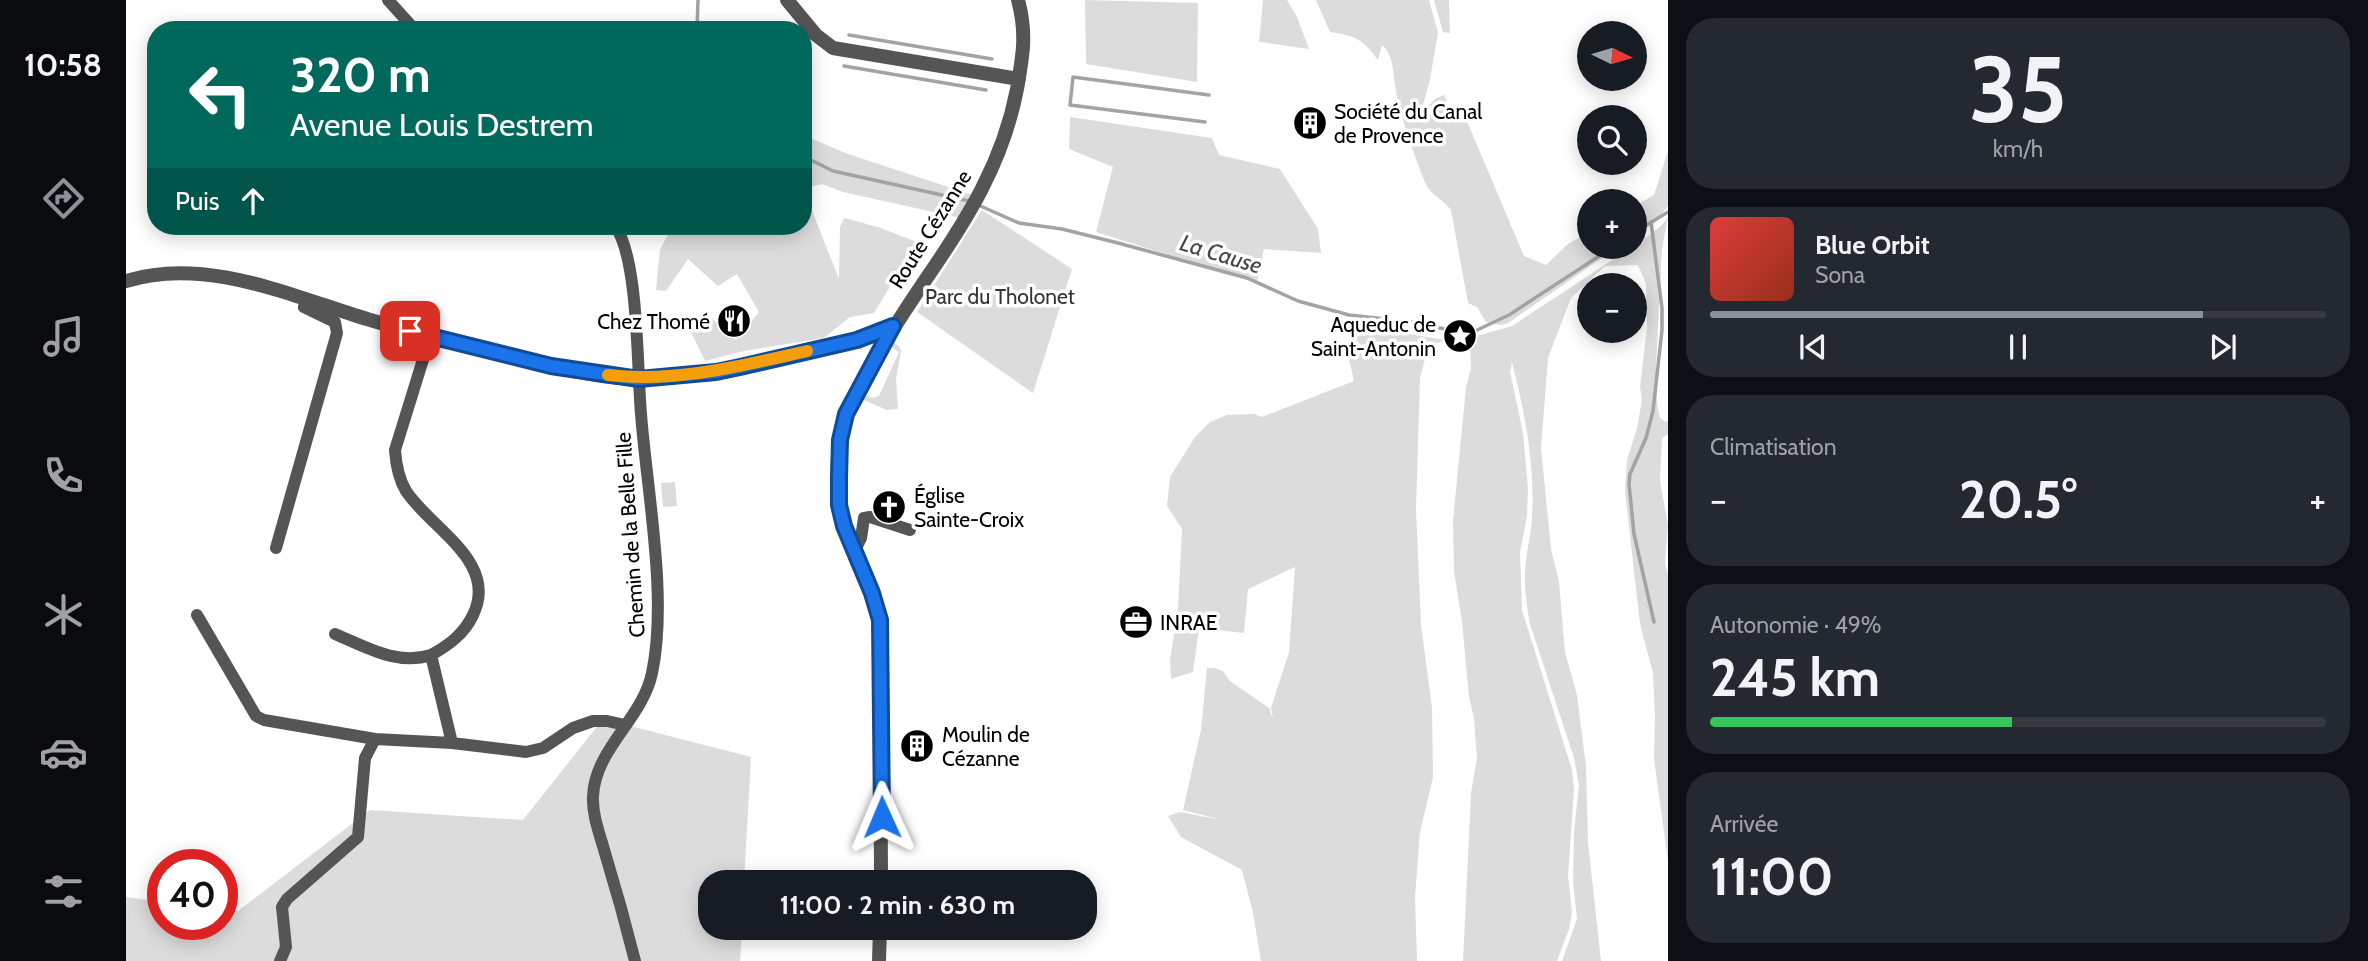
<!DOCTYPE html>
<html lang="fr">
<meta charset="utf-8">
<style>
:root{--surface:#171b24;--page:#242831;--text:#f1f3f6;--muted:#9ea1a6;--line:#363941;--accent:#8c9099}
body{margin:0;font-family:Cabin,sans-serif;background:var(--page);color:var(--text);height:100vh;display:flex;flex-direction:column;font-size:26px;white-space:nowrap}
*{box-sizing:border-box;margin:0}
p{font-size:23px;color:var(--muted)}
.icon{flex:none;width:38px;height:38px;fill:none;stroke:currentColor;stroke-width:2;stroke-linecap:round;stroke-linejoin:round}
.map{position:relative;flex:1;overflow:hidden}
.drawer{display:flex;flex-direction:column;gap:18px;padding:18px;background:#0d0f14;width:700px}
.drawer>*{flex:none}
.hud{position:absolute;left:21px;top:21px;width:665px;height:214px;border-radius:28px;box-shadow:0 4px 18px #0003;background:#00695c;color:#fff;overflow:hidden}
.needle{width:46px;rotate:95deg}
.buttons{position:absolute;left:1451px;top:21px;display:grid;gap:14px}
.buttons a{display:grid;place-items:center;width:70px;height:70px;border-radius:50%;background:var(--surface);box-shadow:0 4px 18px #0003;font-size:35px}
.speed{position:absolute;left:21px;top:849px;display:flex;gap:14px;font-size:35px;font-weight:700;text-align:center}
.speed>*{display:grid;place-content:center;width:91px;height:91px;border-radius:50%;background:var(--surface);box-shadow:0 4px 18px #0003;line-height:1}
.speed .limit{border:10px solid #d22;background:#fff;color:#111}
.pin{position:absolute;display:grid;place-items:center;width:60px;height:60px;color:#fff;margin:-30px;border-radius:14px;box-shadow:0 4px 10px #0006}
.me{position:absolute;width:77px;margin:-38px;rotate:359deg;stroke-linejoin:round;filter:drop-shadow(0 0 5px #0008)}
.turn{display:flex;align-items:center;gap:24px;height:147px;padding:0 28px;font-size:32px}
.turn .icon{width:91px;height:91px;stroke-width:2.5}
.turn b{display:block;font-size:49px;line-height:60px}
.then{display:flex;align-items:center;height:66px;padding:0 28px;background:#0003;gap:14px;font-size:26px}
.big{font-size:52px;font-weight:800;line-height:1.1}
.drawer .card{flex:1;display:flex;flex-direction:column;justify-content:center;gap:10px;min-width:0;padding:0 24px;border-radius:28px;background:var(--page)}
.drawer .dial{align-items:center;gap:0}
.dial b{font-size:91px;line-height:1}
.song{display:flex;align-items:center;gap:21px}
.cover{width:84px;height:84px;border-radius:10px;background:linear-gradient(135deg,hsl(0 70% 55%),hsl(10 70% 35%))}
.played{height:7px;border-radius:4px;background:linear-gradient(90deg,var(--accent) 80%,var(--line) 80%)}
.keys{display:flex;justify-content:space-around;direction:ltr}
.heat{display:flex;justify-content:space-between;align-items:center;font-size:38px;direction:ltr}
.charge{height:10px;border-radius:5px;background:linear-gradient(90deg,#34c759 49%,var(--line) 0)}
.trip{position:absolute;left:572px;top:870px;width:399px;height:70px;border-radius:28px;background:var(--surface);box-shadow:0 4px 18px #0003;font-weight:800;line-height:70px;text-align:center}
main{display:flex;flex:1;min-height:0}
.tab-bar{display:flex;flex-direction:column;width:126px;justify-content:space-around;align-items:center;background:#090b0e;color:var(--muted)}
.tab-bar .icon{width:49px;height:49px}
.tab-bar .on{color:var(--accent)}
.tab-bar b{font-size:32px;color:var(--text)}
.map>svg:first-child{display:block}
.green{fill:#dcdcdc}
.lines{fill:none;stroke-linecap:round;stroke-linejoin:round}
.stream{stroke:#a3a3a3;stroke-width:3.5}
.minor{stroke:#555;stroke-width:12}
.tertiary{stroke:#555;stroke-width:14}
.route-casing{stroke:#114b97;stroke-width:18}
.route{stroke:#1a73e8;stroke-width:12}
.slow{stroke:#f59e0b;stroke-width:12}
.labels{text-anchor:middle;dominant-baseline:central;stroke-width:7;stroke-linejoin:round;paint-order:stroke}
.poi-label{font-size:21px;fill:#000;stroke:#fff;text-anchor:start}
.street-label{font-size:21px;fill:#000;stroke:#fff}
.park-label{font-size:21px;fill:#333;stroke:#fff}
.water-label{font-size:23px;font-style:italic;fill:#444;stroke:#fff}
</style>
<main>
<nav class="tab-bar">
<b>10:58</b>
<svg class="icon on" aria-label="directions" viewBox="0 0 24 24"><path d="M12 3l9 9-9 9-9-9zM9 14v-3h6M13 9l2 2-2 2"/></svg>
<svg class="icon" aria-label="music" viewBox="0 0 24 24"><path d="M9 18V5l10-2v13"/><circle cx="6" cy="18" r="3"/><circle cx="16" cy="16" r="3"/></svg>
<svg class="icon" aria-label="phone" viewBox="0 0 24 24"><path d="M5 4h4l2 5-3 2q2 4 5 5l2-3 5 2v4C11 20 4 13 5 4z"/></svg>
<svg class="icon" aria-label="climate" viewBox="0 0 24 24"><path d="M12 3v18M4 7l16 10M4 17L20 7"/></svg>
<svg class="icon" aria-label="car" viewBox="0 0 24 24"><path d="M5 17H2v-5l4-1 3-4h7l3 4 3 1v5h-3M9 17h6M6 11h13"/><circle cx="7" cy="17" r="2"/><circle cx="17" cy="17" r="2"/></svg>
<svg class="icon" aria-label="filters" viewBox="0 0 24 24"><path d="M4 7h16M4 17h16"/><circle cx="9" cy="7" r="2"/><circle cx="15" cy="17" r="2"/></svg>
</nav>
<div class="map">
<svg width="1542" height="961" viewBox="0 0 1542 961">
<rect width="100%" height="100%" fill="#fff"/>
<path class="green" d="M959 0 1072 3 1071 82 960 64Z
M1137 0H1161L1171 17 1183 49 1133 42Z
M1190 0H1303L1312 33 1304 79 1294 116 1309 99 1318 95 1324 109 1340 119 1398 256 1420 265 1442 244 1463 232V247H1492L1382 323 1374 325 1360 322 1351 307 1342 303 1325 210C1318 201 1307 195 1302 188 1293 171 1272 109 1270 90 1267 75 1268 55 1256 45L1252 60C1236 39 1231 36 1204 32Z
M1308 0H1323L1324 33 1317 32Z
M944 117 1086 138 1093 155 1154 169 1192 229 1195 253 1138 249 1131 283 970 232 987 167 943 149Z
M677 135 722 154 847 195 835 218 717 192 696 184 687 186 681 198 713 279 714 227 718 218 752 227 791 242 748 313 724 317 698 338 618 351 579 361 565 332 581 314 610 340 633 312 611 274 592 286 562 259 540 291 530 290 534 249 547 226H677Z
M1542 151V206L1531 220 1509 236V206L1528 195Z
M856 210 946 269 907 393 791 312Z
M1542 217 1536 249 1530 367 1531 403 1534 418 1540 422 1542 420V434L1536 438 1534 481 1542 525 1539 563 1542 574V861L1528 759 1529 718 1527 673 1514 624 1499 491 1501 460 1511 428 1516 400 1514 387 1521 327 1520 284 1512 265 1479 266 1445 298 1422 358 1415 448 1425 549 1433 582 1439 652 1451 695 1460 766 1462 842 1475 961H1436L1451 919 1447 882 1448 832 1453 785 1448 758 1404 624C1401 607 1398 588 1399 570 1400 553 1405 535 1406 517 1409 467 1399 411 1386 363L1384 372 1397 433 1402 488 1401 516 1394 553 1396 610 1446 770 1448 790 1442 876 1446 912 1443 929 1431 961H1337L1345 793 1351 758 1348 718 1343 697 1336 621 1328 572 1327 521 1340 387 1345 369 1344 346 1348 345 1347 337 1386 326 1506 247H1508L1535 226Z
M1242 327 1319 340 1302 347 1294 378 1290 509 1295 625 1306 708 1307 777 1294 832 1289 897 1291 961H1135L1127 913 1116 870 1055 837 1042 816 1054 812 1096 820 1057 810 1075 730 1081 668H1088L1097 671 1104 681 1143 708 1147 719 1145 708 1163 652 1169 567 1122 589 1118 633 1073 628 1067 672 1045 679 1044 660 1052 610 1056 529 1041 506 1044 477 1069 437 1084 422 1101 415 1128 414 1136 417 1228 381 1221 350 1227 341Z
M765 341 773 346 775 351 770 379 772 409 761 410 733 398 736 393 746 398 753 396 773 352 762 345Z
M549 482 551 506 537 507 535 483Z
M477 719 625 757 618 882H584V928H616L614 961H0V897L37 902V924H96V909L112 911 244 810 397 820Z"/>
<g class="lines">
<path class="stream" d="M571 30 572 0
M723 35 866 59
M718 66 860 90
M1079 122 944 105 947 77 1083 95
M677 156 707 171 843 201
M850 204 893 223 936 229 992 243 1121 278 1172 301 1223 315 1288 322 1331 332 1349 331 1383 315 1487 247
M1525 222 1536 308V330L1527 411 1520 438 1504 474 1503 484 1508 534 1528 622
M1508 233 1542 212"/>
<path class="minor" d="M262 0 289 30
M489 226C513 258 511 371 515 414 521 492 542 598 526 673 517 718 469 749 467 796 466 815 474 835 479 853 490 889 500 925 509 961
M304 337 269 450C270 464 272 478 280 491 305 529 373 562 347 615 338 634 323 645 305 655L326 743
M150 548 211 333 209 322 178 307 180 300
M728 552 735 538 738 518 744 517 784 530
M71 615 130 716 138 720 249 739
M209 634C240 647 271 666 305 655
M154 961 160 947 156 907 161 899 232 837 239 758 249 739 326 743 400 752 417 748 447 728 467 721H481L499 725"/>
<path class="tertiary" d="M661 0 690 35 707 48 893 79
M0 281C79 256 165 296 241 319 294 335 347 348 400 360 437 369 477 379 515 379 562 378 609 368 656 357 694 348 731 341 767 325
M755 882 754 620C749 596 736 574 727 551 712 513 708 472 715 431 718 414 728 398 736 382 755 346 777 313 800 279 842 218 877 162 891 89 897 55 901 33 892 0
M753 961 754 928"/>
</g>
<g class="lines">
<g class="route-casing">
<path id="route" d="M284 331 425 366 513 379 590 372 614 367 731 340 767 326 720 414 714 440 713 478V505L718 526 746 593 754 620 756 817"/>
</g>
<use href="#route" class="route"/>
<path class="slow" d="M482 375C550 383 615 366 681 351"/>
</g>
<defs>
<g id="building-disc" transform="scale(1.75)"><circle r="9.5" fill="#000" stroke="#fff"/><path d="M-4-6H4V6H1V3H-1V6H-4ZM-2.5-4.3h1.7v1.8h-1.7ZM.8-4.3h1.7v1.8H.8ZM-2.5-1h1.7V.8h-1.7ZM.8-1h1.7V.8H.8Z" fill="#fff"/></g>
<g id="restaurant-disc" transform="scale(1.75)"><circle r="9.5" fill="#000" stroke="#fff"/><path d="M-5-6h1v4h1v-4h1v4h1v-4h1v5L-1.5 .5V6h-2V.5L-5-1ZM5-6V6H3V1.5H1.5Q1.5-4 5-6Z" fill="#fff"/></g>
<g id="sight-disc" transform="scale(1.75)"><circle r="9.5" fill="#000" stroke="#fff"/><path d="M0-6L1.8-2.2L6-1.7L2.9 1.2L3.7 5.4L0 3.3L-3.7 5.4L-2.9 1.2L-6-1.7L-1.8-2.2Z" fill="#fff"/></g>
<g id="church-disc" transform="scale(1.75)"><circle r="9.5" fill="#000" stroke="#fff"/><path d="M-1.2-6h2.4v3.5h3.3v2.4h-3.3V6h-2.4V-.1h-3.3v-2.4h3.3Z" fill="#fff"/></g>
<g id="office-disc" transform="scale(1.75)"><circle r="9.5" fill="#000" stroke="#fff"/><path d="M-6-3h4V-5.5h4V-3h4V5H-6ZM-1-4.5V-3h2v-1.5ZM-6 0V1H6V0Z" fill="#fff"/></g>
</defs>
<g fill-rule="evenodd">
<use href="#building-disc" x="1184" y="123"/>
<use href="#restaurant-disc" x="608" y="321"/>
<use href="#sight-disc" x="1334" y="336"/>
<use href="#church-disc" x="763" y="507"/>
<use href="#office-disc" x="1010" y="622"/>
<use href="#building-disc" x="791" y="746"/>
</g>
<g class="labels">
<g class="poi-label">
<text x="1208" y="111">Société du Canal<tspan x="1208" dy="24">de Provence</tspan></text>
<text x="584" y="321" text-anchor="end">Chez Thomé</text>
<text x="1310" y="324" text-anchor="end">Aqueduc de<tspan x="1310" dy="24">Saint-Antonin</tspan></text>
<text x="788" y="495">Église<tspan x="788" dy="24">Sainte-Croix</tspan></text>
<text x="1034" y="622">INRAE</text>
<text x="816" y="734">Moulin de<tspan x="816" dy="24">Cézanne</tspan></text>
</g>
<g class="street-label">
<text transform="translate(804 229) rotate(-58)">Route Cézanne</text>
<text transform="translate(504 535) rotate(-94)">Chemin de la Belle Fille</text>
</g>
<g class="park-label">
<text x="874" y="296">Parc du Tholonet</text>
</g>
<g class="water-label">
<text transform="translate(1095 254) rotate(17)">La Cause</text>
</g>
</g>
</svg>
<div class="buttons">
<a><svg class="needle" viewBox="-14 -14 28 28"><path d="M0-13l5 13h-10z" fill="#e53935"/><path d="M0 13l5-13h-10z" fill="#9ea1a6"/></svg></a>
<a><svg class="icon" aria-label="search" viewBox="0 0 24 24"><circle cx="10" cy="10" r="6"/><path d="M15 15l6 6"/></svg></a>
<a>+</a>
<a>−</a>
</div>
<div class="speed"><div class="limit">40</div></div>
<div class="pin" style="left:284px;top:331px;background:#d93025"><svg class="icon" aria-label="arrive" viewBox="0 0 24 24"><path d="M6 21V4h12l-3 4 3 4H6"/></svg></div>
<svg class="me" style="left:756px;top:817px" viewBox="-20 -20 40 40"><path d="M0-17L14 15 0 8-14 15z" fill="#1a73e8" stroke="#fff" stroke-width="4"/></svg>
<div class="trip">11:00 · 2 min · 630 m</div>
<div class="hud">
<div class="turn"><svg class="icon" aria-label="left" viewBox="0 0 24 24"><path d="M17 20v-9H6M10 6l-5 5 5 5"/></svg><div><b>320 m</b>Avenue Louis Destrem</div></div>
<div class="then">Puis<svg class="icon" aria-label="ahead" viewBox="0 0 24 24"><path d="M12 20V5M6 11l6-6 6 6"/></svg></div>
</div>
</div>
<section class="drawer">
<div class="card dial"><b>35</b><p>km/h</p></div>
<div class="card">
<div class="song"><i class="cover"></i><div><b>Blue Orbit</b><p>Sona</p></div></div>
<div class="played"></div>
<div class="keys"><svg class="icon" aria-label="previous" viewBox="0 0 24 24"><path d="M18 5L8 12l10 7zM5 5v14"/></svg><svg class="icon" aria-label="pause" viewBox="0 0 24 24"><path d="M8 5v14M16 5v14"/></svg><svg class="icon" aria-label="next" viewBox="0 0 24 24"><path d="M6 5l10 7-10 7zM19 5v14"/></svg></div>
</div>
<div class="card"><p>Climatisation</p>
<div class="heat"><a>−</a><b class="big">20.5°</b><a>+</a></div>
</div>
<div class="card"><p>Autonomie · 49%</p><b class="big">245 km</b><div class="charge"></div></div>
<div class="card"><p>Arrivée</p><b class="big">11:00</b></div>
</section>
</main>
